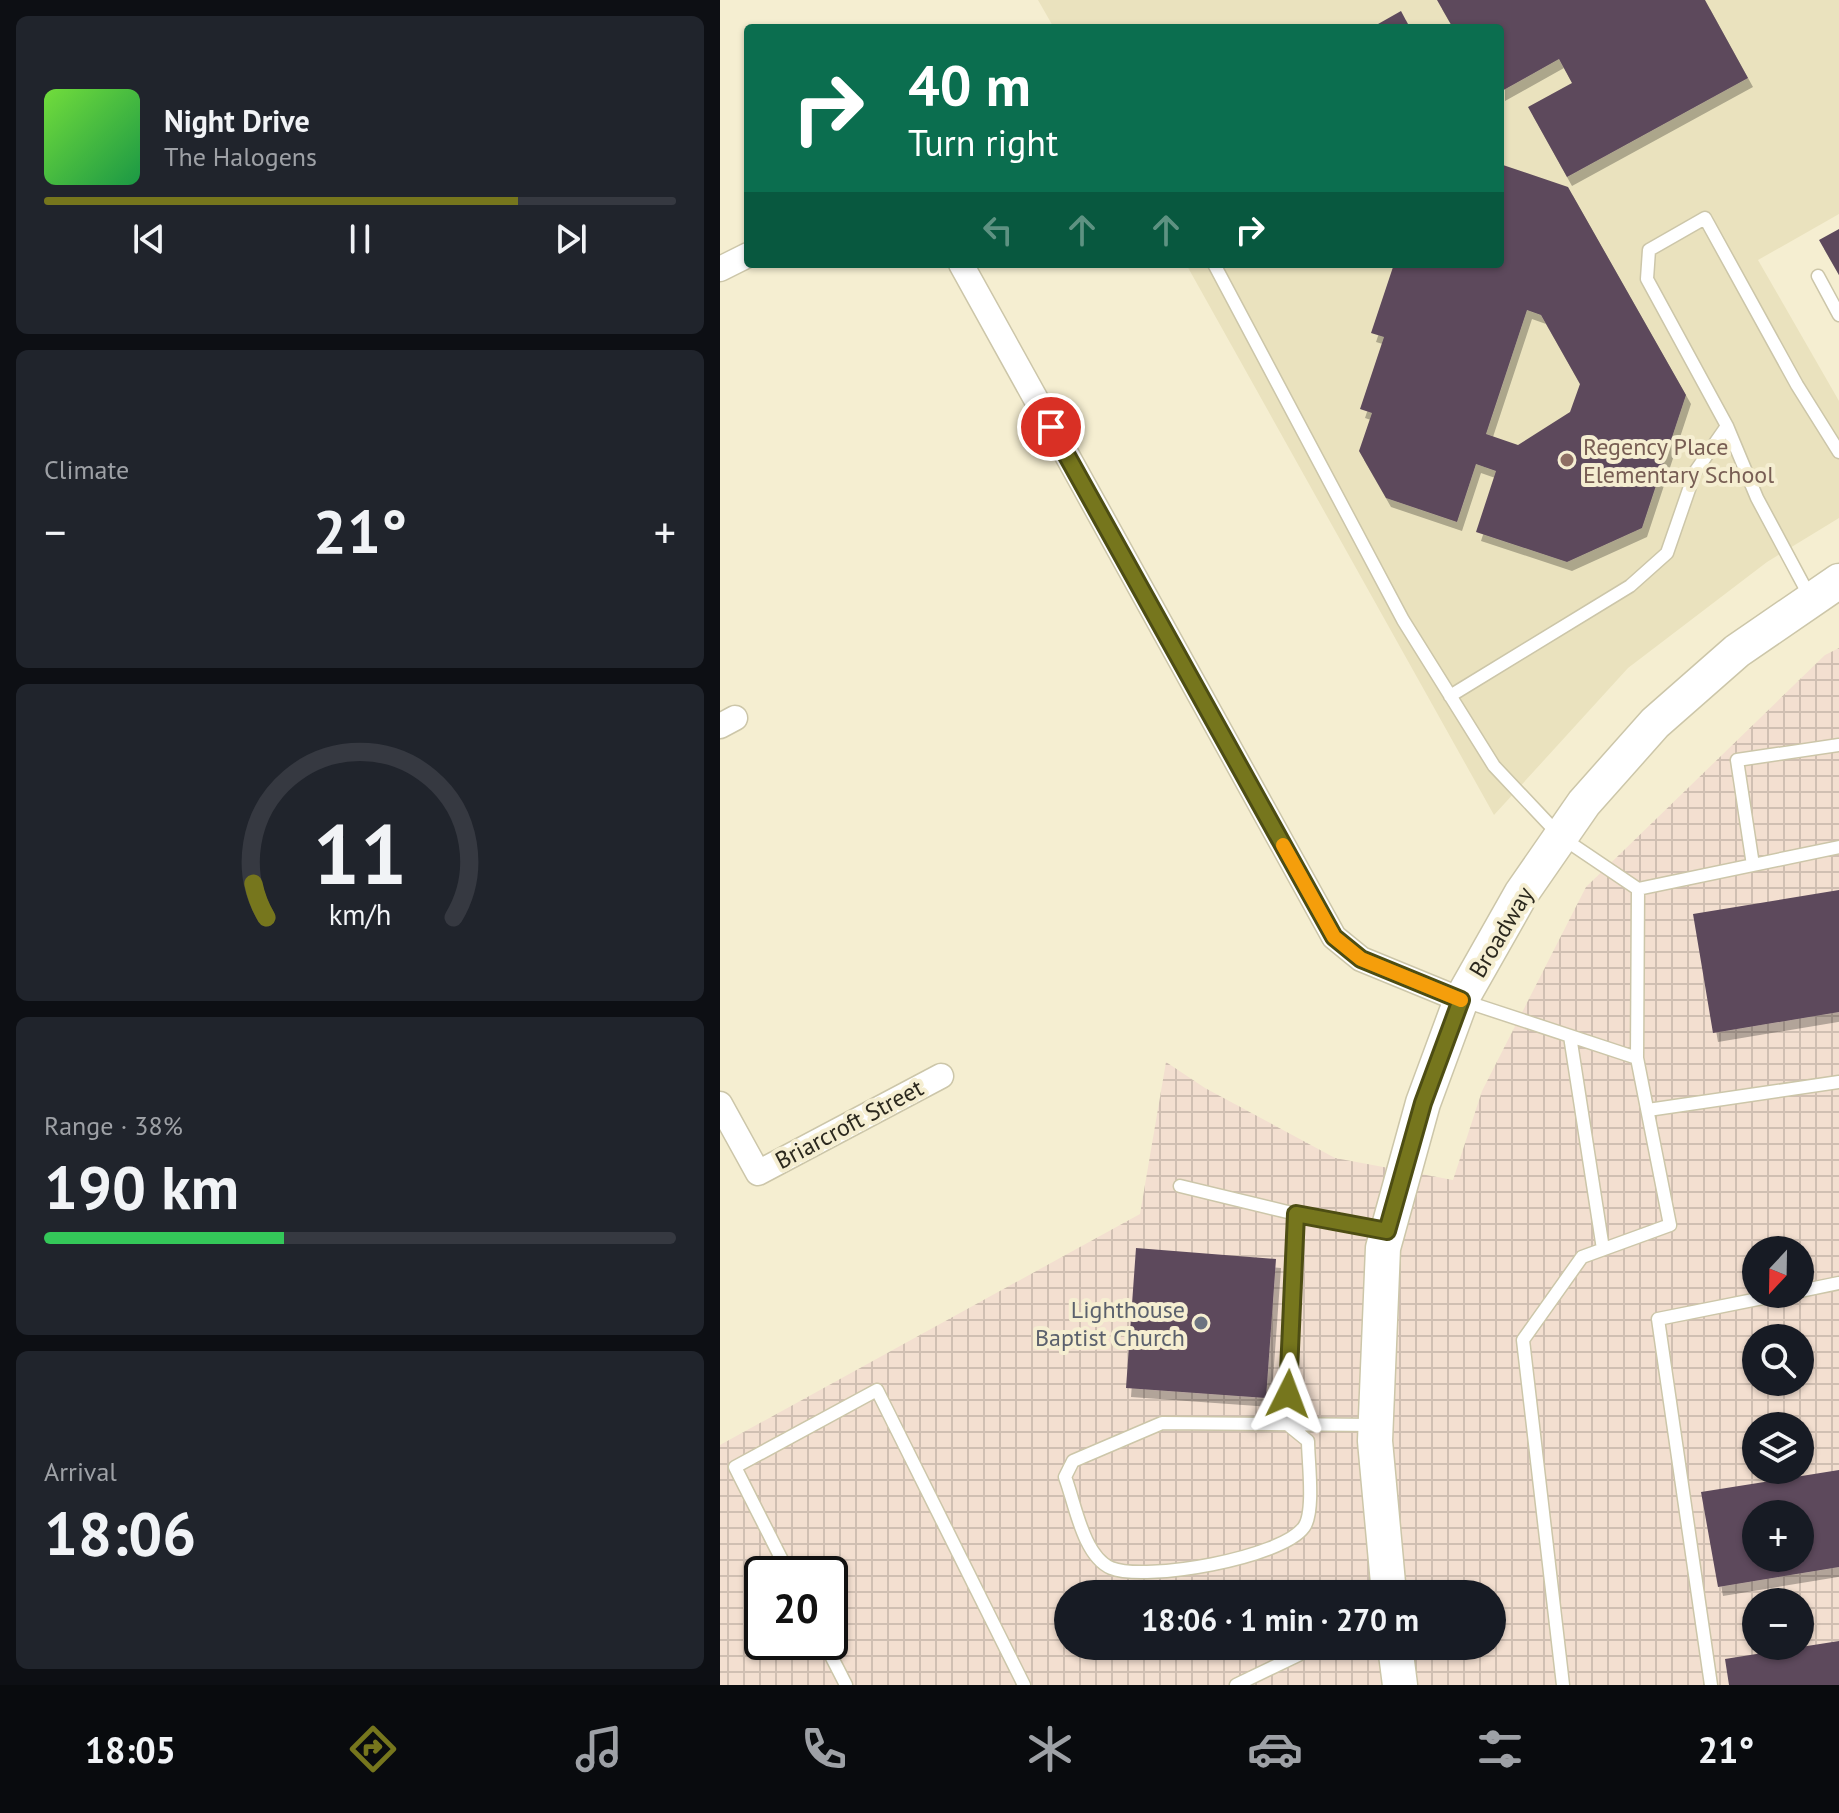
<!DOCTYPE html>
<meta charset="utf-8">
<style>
:root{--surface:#171b24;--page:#20242c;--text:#f1f3f6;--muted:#9ea1a6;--line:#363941;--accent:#76761d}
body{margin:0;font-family:"PT Sans",sans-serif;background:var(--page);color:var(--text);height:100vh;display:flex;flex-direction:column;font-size:30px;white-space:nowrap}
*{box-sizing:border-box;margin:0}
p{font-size:26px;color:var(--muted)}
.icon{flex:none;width:44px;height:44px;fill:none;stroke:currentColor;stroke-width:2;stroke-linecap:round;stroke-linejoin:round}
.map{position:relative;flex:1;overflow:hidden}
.sheet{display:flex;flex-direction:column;gap:16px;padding:16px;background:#0d0f14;width:720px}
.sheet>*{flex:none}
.banner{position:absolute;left:24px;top:24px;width:760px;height:244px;border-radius:8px;box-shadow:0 2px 6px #0004;background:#0b6e4f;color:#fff;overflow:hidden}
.needle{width:52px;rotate:202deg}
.controls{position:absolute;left:1022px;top:1236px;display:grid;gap:16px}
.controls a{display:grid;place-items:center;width:72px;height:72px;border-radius:50%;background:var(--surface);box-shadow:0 2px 6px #0004;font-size:40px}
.speed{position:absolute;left:24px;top:1556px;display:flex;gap:16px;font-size:40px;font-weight:700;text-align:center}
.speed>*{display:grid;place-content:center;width:104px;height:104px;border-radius:50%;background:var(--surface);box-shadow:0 2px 6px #0004;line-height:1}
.speed .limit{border:4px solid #111;border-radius:12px;background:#fff;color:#111}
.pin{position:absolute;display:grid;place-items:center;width:68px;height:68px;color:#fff;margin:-34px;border:4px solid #fff;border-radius:50%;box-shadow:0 2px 8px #0007}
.me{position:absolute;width:88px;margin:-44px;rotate:3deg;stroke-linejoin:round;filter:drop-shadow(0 0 6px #0008)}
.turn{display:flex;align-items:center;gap:28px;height:168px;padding:0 32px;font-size:36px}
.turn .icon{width:104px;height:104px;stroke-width:2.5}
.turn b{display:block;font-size:56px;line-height:68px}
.lanes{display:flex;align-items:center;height:76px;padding:0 32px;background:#0003;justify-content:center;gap:40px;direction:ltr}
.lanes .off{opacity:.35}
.big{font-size:60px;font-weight:800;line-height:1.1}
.sheet .tile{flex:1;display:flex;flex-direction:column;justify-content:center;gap:12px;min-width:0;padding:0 28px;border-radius:12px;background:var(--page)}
.sheet .dial{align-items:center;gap:0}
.dial svg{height:208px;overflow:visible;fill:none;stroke:var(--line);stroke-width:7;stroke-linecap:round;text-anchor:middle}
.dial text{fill:var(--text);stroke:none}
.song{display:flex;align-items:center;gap:24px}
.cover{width:96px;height:96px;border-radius:12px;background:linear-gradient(135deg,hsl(100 70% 55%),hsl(140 70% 35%))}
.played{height:8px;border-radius:4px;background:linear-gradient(90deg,var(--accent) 75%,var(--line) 75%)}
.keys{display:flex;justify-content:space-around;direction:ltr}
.heat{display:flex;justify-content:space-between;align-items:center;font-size:44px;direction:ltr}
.charge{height:12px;border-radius:6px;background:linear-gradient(90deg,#34c759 38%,var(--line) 0)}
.trip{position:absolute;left:334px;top:1580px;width:452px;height:80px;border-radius:40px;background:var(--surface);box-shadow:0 2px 6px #0004;font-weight:800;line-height:80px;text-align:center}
.menu{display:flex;height:128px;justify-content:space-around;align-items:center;background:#090b0e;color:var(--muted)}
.menu .icon{width:56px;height:56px}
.menu .current{color:var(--accent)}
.menu b{font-size:36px;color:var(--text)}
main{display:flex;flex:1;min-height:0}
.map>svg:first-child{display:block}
.industrial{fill:url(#industrial-grid);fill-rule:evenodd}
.built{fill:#eae2be}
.building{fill:#5d4a5c;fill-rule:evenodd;filter:url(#shadow)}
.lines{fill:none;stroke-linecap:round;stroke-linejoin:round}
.service-casing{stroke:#ccc6a9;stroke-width:15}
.minor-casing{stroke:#ccc6a9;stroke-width:27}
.secondary-casing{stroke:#ccc6a9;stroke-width:37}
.service{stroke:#fff;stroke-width:12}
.minor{stroke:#fff;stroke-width:24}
.secondary{stroke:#fff;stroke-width:34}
.route-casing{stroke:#4d4d13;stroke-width:20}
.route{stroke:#76761d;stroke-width:14}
.slow{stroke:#f59e0b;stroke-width:14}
.education-dot{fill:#8d6e63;stroke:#f5eed1;stroke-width:3}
.worship-dot{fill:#6b7280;stroke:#f5eed1;stroke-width:3}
.labels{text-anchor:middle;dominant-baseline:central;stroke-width:8;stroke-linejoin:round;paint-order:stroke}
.education-label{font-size:24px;fill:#785e54;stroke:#f5eed1;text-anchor:start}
.street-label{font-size:24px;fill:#2c291e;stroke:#f5eed1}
.worship-label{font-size:24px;fill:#5b616d;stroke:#f5eed1;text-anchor:end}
</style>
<main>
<section class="sheet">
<div class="tile">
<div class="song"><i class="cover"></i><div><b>Night Drive</b><p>The Halogens</p></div></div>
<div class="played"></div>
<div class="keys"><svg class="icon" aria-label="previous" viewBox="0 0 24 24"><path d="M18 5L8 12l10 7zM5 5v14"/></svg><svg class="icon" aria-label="pause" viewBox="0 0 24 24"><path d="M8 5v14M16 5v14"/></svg><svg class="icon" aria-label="next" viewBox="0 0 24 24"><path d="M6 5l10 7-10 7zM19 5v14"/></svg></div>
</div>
<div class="tile"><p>Climate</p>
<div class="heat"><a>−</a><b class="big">21°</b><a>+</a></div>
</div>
<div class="tile dial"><svg viewBox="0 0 100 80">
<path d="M14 69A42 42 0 1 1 86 69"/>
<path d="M14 69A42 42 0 0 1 9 56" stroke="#76761d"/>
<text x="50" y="56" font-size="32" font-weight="700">11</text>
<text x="50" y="72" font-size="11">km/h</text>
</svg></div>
<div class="tile"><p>Range · 38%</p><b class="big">190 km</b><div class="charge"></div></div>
<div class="tile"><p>Arrival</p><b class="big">18:06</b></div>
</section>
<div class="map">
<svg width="1119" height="1685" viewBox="0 0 1119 1685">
<defs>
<pattern id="industrial-grid" width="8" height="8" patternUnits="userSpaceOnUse" patternTransform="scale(2)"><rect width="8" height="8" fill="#f3dfd0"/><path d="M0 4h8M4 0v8" fill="none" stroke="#d0bfb2"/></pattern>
<filter id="shadow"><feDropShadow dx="5" dy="9" stdDeviation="0" flood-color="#0004"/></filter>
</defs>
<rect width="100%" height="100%" fill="#f5eed1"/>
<path class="industrial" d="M1119 648V1685H0V1445L420 1214 446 1062 485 1088 615 1158 733 1180 762 1091 866 887 1105 655ZM1036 1250H1080V1294H1036ZM1036 1338H1080V1382H1036ZM1036 1426H1080V1470H1036ZM1036 1514H1080V1558H1036ZM42 1574H110V1642H42ZM348 1594H772V1646H348ZM1036 1602H1080V1646H1036Z"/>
<path class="built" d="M318 0H1119V214L1038 260 1119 401V518L1047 562 908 668 774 815 466 264H780V28H334Z"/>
<path class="building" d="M717 0H985L1028 78 847 177 808 107 852 83 839 59 780 92V28H733Z
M681 11 690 28H651Z
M780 164 848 187 966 395 922 528 847 562 756 532 776 471 756 464 737 522 666 498 639 451 652 413 640 409 664 337 651 333 674 264 689 268 690 264H780ZM807 310 821 315 860 384 850 412 798 445 766 434Z
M1119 229V275L1099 240Z
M1119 890V1012L993 1033 973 914Z
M416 1248 556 1259 546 1398 406 1388Z
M1119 1470V1567L998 1587 981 1492ZM1036 1514H1080V1558H1036Z
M1119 1641V1685H1009L1005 1659Z"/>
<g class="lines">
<g class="service-casing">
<path id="service" d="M494 264 683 620 774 766 841 837 918 889 1119 847
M1098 276 1119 315
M1090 597 1037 498 1007 426 927 279 929 250 985 218 1077 385 1119 452
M730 696 910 586 947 553 975 472 1007 426
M1033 865 1017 760 1119 745
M744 1001 917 1058 918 889
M850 1036 883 1249
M928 1110 1119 1082
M460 1186 576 1214 664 1230
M1080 1291 1119 1283
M567 1424 588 1441C588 1460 595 1512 584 1527 562 1558 425 1582 391 1568 363 1556 355 1503 345 1477L353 1461 442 1423 652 1425
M567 1424 576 1214
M69 1574 15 1467 157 1390 304 1685
M104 1642 126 1685
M516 1685 597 1646
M843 1685 803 1340 862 1257 950 1225 917 1058
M991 1685 938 1319 1063 1294"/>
</g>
<g class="minor-casing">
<path id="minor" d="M241 264 614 937 641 959 741 1000
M0 269 28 255
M0 726 15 718
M0 1104 38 1173 221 1076"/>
</g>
<g class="secondary-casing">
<path id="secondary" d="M669 1594 655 1441 663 1248 703 1103 741 1000 801 894 864 803 935 723 1017 651 1119 581
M675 1646 680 1685"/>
</g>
<use href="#service" class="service"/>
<use href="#minor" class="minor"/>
<use href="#secondary" class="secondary"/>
</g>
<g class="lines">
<g class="route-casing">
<path id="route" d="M331 427 614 937 641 959 741 1000 703 1103 667 1231 576 1214 568 1394"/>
</g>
<use href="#route" class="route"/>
<path class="slow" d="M563 845 614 937 641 959 741 1000"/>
</g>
<circle class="education-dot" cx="847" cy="460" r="8"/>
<circle class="worship-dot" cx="481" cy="1323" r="8"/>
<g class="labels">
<g class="education-label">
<text x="863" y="446">Regency Place<tspan x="863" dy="28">Elementary School</tspan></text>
</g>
<g class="street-label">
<text transform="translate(781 932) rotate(-59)">Broadway</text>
<text transform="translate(129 1124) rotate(-28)">Briarcroft Street</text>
</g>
<g class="worship-label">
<text x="465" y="1309">Lighthouse<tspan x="465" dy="28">Baptist Church</tspan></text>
</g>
</g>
</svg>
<div class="controls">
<a><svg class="needle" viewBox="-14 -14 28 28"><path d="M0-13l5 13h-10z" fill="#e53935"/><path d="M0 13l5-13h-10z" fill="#9ea1a6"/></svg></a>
<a><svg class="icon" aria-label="search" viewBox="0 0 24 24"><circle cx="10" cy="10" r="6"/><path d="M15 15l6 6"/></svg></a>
<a><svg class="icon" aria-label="layers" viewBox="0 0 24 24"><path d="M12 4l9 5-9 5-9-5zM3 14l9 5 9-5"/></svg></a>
<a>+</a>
<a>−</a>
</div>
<div class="speed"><div class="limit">20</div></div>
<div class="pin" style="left:331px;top:427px;background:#d93025"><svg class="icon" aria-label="arrive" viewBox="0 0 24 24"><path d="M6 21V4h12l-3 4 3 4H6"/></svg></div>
<svg class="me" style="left:568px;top:1394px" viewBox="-20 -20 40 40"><path d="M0-17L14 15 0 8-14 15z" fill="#76761d" stroke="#fff" stroke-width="4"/></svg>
<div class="trip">18:06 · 1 min · 270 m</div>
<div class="banner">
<div class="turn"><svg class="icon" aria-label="right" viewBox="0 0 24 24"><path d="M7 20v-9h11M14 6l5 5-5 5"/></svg><div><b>40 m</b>Turn right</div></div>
<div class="lanes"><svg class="icon off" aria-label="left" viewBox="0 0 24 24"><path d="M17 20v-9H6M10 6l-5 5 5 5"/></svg><svg class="icon off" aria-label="ahead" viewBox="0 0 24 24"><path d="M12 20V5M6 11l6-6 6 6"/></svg><svg class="icon off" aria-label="ahead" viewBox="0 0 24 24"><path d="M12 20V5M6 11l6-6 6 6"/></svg><svg class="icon" aria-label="right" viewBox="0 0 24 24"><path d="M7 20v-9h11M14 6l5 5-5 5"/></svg></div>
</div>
</div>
</main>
<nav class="menu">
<b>18:05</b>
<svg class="icon current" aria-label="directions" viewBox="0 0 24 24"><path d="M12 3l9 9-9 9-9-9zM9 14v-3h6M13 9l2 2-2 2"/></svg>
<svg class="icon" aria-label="music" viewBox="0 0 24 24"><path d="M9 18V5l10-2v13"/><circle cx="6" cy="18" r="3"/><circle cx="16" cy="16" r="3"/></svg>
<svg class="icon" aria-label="phone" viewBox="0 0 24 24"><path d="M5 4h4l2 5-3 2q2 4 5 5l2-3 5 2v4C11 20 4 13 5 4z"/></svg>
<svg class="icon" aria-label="climate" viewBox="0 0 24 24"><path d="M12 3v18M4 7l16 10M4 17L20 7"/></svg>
<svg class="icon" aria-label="car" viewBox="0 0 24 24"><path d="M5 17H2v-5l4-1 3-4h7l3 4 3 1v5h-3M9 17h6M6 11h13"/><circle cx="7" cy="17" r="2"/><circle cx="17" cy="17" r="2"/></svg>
<svg class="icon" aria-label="filters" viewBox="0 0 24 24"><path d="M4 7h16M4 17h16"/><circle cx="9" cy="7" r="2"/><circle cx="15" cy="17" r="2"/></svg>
<b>21°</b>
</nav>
